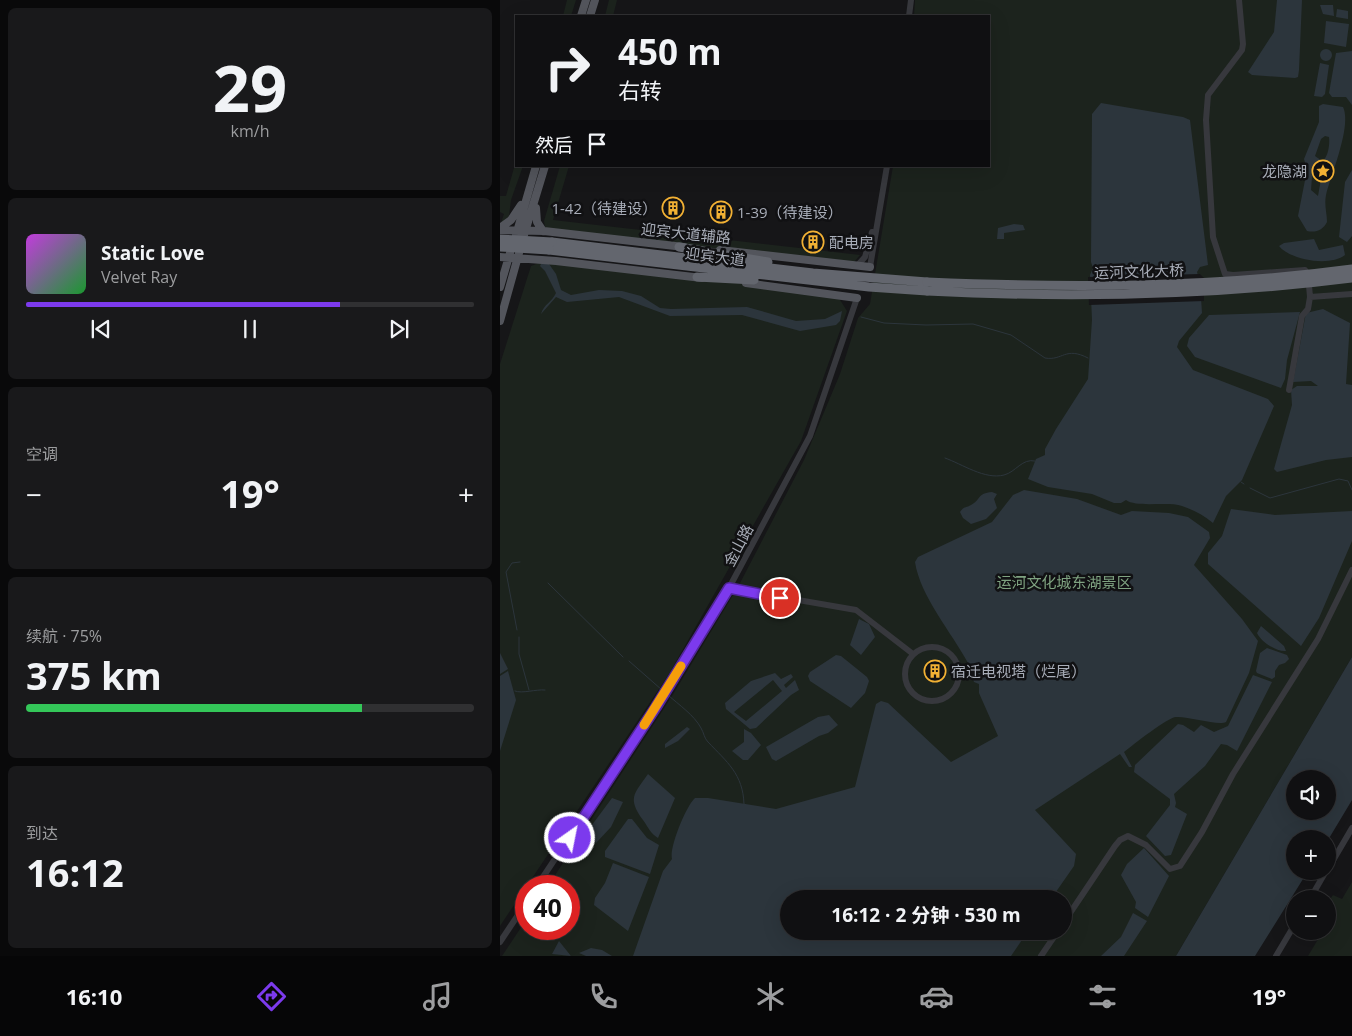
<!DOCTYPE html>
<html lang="zh">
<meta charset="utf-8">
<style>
:root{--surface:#101012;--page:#19191b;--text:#f1f3f6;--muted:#9c9d9f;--line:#303032;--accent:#7c3aed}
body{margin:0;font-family:"Open Sans","Noto Sans SC",sans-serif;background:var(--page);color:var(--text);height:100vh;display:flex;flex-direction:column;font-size:19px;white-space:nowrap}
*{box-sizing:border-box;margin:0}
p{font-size:16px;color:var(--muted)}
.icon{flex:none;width:28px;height:28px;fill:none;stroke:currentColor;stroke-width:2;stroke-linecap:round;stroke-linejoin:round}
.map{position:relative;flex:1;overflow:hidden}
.panel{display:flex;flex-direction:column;gap:8px;padding:8px;background:#09090a;width:500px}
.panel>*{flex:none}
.guide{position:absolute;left:15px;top:15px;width:475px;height:152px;border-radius:0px;box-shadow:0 5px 20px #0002,0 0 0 1px var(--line);background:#101012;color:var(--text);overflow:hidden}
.buttons{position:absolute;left:786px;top:770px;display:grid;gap:10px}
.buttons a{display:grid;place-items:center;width:50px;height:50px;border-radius:50%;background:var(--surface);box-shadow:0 5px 20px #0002,0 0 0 1px var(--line);font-size:25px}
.speed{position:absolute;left:15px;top:875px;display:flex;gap:10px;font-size:25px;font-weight:700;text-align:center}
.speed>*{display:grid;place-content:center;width:65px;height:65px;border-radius:50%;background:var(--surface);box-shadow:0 5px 20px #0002,0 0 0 1px var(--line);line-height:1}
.speed .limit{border:8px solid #d22;background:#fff;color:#111}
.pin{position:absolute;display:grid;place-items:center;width:42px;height:42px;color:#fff;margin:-21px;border:2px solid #fff;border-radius:50%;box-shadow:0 1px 5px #0007}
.me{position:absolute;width:55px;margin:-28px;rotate:33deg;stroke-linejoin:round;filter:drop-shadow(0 0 4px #0008)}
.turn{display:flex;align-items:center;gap:18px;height:105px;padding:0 20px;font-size:22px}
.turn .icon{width:65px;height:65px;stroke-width:2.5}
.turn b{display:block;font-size:35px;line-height:42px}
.then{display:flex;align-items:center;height:48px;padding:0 20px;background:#0003;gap:10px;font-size:19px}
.big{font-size:38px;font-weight:700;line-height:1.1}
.panel .widget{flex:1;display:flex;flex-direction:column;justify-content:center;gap:8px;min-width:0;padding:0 18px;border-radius:8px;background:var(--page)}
.panel .dial{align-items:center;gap:0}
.dial b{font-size:65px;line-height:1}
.song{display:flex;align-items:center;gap:15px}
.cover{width:60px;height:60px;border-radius:8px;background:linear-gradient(135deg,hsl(290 70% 55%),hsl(130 70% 35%))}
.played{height:5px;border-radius:2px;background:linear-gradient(90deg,var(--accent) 70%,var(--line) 70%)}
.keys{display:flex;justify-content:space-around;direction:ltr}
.heat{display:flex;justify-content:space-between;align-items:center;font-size:28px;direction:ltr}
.charge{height:8px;border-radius:4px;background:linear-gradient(90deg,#34c759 75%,var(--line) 0)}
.trip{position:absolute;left:280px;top:890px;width:292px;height:50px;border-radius:25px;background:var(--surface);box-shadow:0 5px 20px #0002,0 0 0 1px var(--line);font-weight:700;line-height:50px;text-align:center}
.tab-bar{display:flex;height:80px;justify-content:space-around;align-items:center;background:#060607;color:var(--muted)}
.tab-bar .icon{width:35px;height:35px}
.tab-bar .selected{color:var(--accent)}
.tab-bar b{font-size:22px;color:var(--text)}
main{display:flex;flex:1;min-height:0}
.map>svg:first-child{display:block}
.green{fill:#1c231d;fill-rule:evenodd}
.water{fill:#2c353c;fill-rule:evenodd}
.pier{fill:#161618}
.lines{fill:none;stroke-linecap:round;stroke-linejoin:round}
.stream{stroke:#2c353c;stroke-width:1}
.minor{stroke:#37383d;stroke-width:6}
.major{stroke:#53555c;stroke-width:8}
.highway{stroke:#63666e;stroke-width:9}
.highway-bridge{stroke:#63666e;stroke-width:9}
.route-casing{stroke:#51269a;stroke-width:12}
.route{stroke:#7c3aed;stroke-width:9}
.slow{stroke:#f59e0b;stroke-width:9}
.labels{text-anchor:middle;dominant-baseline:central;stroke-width:5;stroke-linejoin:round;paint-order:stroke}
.poi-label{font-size:15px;fill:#a8adb8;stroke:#111113;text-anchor:start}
.street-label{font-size:15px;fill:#a8adb8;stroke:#111113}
.park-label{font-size:15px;fill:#7fa381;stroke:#111113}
</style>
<main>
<section class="panel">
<div class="widget dial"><b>29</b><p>km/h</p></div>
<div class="widget">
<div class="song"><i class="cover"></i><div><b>Static Love</b><p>Velvet Ray</p></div></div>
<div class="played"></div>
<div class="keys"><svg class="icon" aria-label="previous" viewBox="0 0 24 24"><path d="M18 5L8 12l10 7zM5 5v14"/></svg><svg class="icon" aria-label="pause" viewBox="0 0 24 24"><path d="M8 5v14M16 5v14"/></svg><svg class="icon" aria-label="next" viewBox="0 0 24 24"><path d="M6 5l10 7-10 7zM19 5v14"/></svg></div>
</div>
<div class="widget"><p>空调</p>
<div class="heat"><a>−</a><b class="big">19°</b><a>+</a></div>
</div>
<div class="widget"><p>续航 · 75%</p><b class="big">375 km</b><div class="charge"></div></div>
<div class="widget"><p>到达</p><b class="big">16:12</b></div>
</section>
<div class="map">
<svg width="852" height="956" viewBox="0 0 852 956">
<rect width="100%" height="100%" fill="#161618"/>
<path class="green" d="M67 0H76L71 16H63Z
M109 0H117L113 16H105Z
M415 0H852V657L676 956H2L26 920V929H69V886H48L172 696 239 585 304 460 340 374 358 318 370 304 393 166H489V16H414ZM289 899H564V931H289Z
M16 161V166H23L11 200 9 216 0 226 4 214 0 212V196H6Z
M60 166H69L53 220 360 255 350 267 345 268 50 229 45 227 44 221Z
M52 258 335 292 347 311 301 441 169 674 0 926V364L31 266Z
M852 882V956H808L823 931H828V902L833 895 842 899Z"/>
<path class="water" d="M777 0H802L799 70 798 77 795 78 752 75 748 72 774 32Z
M820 5H833L834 16 823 14Z
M837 9 848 11V19L836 17Z
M826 21 849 24 846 47 824 43Z
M820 55a6 6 0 1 1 12 0a6 6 0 1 1-12 0Z
M852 51V105L846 97H832L829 93 836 53Z
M820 63 829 65 825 94 822 97 814 96Z
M601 103 683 117 690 120 708 265 700 267 697 272 700 283 702 313 679 341 677 347 693 370 768 399 774 406 742 480 726 496 713 523C703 515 694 510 682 506 668 501 637 508 626 500L621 503H614L592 494 548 487 528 479 536 459 545 455V449L556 429 588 379 592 320 590 275 593 268 591 262 592 114Z
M823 104 843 107C852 126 831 174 826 195 824 205 827 213 827 222 823 230 816 233 807 231L798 216 807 170 804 159 819 122V106ZM825 136 829 137C830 144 828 158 822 161L815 156 821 139ZM817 174 821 179 818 196 811 190 812 177Z
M852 170V236L847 242 839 237 845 182Z
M514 224 523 225 525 230 504 233V239H497L498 228Z
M814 239 819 250 843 245 845 255C830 267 790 260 779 246L784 243Z
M41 264H49L56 274 61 290 71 295 99 290 122 291 141 296 160 308 171 309 247 307 296 321 325 319 342 311 340 321 336 325 300 331 242 315 170 316 119 297 67 302 56 297 41 314C44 304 52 302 56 293L45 271 40 266Z
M823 309 850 323 846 384 852 385V457L826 460 777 472 774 469 792 405 791 390 797 386H818L811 381 793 382 806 313Z
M800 312 787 360 785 379 781 388 695 357 687 346 689 338 709 315Z
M524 490 577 499 621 515 632 511 669 513 688 517 709 532 710 538 694 565 742 619 758 641 749 673 726 722C718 726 688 716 676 717 668 717 633 745 624 752L632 767H629L620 754 535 810 576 854 574 866 551 899H289V931H528L511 956H133L163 871 172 859C169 848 186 806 195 798H208L276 809 355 787 376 704 381 701 388 703 451 762 498 736 479 693V684L474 682C471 676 471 669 468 663 452 633 420 596 415 562L418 557 492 522 513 495Z
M492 492 497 494 494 499 497 508 486 519 471 524 463 518 460 512C464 506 466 508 471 505 481 500 477 493 492 492Z
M731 509 775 515 852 511V541L819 618 801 646 708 564V553L722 536Z
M359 619 369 624 375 637 361 655 350 645Z
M761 626 784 646 786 651C777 652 761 642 757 633Z
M767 648 787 655 789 659 785 663 779 665 775 671V677L772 679 757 673 756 671 760 653Z
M0 653 8 669 0 674Z
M336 655 341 656 367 677 369 681 365 693 351 708 310 681 308 676 310 672Z
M852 657V800L828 840 795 839V871H808L755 956H676ZM795 779H828V811H795Z
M8 671 16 700 0 751V676Z
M275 673 281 679 291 674 293 677 284 685 286 688 295 680 299 690 291 695 256 728 250 729 226 709 225 703 251 681ZM273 680 282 691 246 721 234 712Z
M753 675 772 682 737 751 727 745 721 744 705 766 674 794 676 803 675 807 687 814 671 855 665 856 646 836 670 805V799L634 772 635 765 678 724 683 725 694 732 701 725 714 732 728 726Z
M329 715 338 725 328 733 319 736 276 761 272 759 266 747 318 717Z
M187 727 190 729 178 741 165 748V744Z
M244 729 251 733 261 745 248 760H243L232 751 244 742Z
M148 774 175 798 158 838C151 834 148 827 143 820 127 798 134 794 148 774Z
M112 798 123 802 111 827 96 843 92 836 86 833Z
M128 819H132L147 838 159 845 150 874 105 857V851Z
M644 848 669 876 648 917 635 908 636 902 621 875 627 864Z
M113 863 149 877 128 931 94 905 95 898 105 883Z
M633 913 647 921 624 956H601L621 937Z
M59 941 71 956 52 954Z
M91 948 102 950 112 956H86L79 953Z"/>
<path class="pier" d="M700 274 704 278V301L589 305 588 277Z"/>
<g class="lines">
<path class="stream" d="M361 317 384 323 426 325 473 324 511 335 545 358C563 361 565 346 588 358
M445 458C462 464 485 480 504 475 516 472 522 458 535 461
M741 482 744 484
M750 488 770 498 839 479 848 481 852 490
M48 583 123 657
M17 630 6 572 12 563 20 562
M19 637V654L29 690
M129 661 162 690
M15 691C22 694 36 689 45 690
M168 695C179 705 194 715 201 728 204 733 204 738 208 742 227 762 243 774 244 804"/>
<path class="minor" d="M739 0 743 44 742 50 708 95 706 120 713 237 725 274 733 275 805 270 808 274 810 297
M409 16 411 0
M357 266 365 257 372 232
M370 267 387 166
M789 390 802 316 808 309 810 297 852 294
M229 588 356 610 413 654
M405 674a27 27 0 1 1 54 0a27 27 0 1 1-54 0Z
M828 869 852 828
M37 886 156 707 229 588 310 436 357 298
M810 899 826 871
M564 922 615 846 620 840 628 836 646 845 670 869 680 866 702 832 733 774 818 639 852 570
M0 942 26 903
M541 956 558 931
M776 956 795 924"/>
<path class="major" d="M81 16 86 0
M90 16 95 0
M36 208 37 222 43 231
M0 228 11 220 21 205
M0 230 44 231 184 247
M16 235 36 166
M24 235 45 166
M220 250 370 267
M0 257 56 261 202 278
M246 283 357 298
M0 287 10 253
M0 321 19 253"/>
<path class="highway" d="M52 242 313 273 427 282
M179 247 268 262
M49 250 369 287 427 291
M197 277 254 280"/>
<path class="highway-bridge" d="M0 239 52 242
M0 247 49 250
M427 282C569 288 711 288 852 269
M427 291C570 298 711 296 852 278"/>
</g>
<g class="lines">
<g class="route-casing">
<path id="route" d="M70 838 156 707 229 588 280 598"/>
</g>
<use href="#route" class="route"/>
<path class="slow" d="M144 725 181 666"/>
</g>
<defs>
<g id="sight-ring" transform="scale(1.125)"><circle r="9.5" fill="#111113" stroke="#f2b134" stroke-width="1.5"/><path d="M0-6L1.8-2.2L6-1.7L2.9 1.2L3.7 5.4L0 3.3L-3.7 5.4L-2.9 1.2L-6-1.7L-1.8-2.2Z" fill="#f2b134"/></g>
<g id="building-ring" transform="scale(1.125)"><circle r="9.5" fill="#111113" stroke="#f2b134" stroke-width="1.5"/><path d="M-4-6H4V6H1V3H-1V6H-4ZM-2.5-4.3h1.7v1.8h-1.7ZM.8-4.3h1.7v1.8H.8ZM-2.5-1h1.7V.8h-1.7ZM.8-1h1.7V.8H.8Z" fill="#f2b134"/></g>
</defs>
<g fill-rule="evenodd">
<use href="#sight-ring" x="823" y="171"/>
<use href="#building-ring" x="173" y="208"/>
<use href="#building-ring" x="221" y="212"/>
<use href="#building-ring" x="313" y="242"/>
<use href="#building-ring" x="435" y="671"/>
</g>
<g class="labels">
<g class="poi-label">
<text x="807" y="171" text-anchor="end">龙隐湖</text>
<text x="157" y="208" text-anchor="end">1-42（待建设）</text>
<text x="237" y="212">1-39（待建设）</text>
<text x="329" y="242">配电房</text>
<text x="451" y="671">宿迁电视塔（烂尾）</text>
</g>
<g class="street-label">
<text transform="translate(186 233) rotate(6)">迎宾大道辅路</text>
<text transform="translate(215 256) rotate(7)">迎宾大道</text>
<text transform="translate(639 271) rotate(-2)">运河文化大桥</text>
<text transform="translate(238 545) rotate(-62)">金山路</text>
</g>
<g class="park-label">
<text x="564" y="582">运河文化城东湖景区</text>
</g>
</g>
</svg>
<div class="buttons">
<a><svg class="icon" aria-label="sound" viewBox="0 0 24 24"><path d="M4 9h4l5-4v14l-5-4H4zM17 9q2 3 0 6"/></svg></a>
<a>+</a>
<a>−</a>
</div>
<div class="speed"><div class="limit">40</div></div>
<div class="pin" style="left:280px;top:598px;background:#d93025"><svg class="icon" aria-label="arrive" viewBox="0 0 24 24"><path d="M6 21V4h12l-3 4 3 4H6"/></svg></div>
<svg class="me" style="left:70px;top:838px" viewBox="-20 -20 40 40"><circle r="17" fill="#7c3aed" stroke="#fff" stroke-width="3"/><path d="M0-11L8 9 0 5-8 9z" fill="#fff"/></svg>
<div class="trip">16:12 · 2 分钟 · 530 m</div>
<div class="guide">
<div class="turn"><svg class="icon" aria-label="right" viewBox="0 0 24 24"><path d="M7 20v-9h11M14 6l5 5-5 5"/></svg><div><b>450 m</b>右转</div></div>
<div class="then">然后<svg class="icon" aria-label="arrive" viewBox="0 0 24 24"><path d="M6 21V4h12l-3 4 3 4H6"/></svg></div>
</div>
</div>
</main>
<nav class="tab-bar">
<b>16:10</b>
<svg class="icon selected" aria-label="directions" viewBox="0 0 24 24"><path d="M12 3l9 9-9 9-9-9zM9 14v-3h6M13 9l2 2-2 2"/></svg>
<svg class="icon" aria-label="music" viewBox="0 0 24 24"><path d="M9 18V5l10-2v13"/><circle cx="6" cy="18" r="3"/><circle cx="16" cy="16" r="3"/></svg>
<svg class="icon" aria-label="phone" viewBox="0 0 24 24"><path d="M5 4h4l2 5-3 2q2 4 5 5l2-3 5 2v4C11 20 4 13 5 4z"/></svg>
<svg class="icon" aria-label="climate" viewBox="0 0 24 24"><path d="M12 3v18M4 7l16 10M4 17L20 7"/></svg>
<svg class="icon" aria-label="car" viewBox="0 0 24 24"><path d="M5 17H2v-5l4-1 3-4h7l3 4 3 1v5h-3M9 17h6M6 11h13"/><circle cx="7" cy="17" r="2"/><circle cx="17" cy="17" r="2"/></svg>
<svg class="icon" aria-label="filters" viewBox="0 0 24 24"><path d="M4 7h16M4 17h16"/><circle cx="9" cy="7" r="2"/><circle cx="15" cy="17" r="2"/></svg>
<b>19°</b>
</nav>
